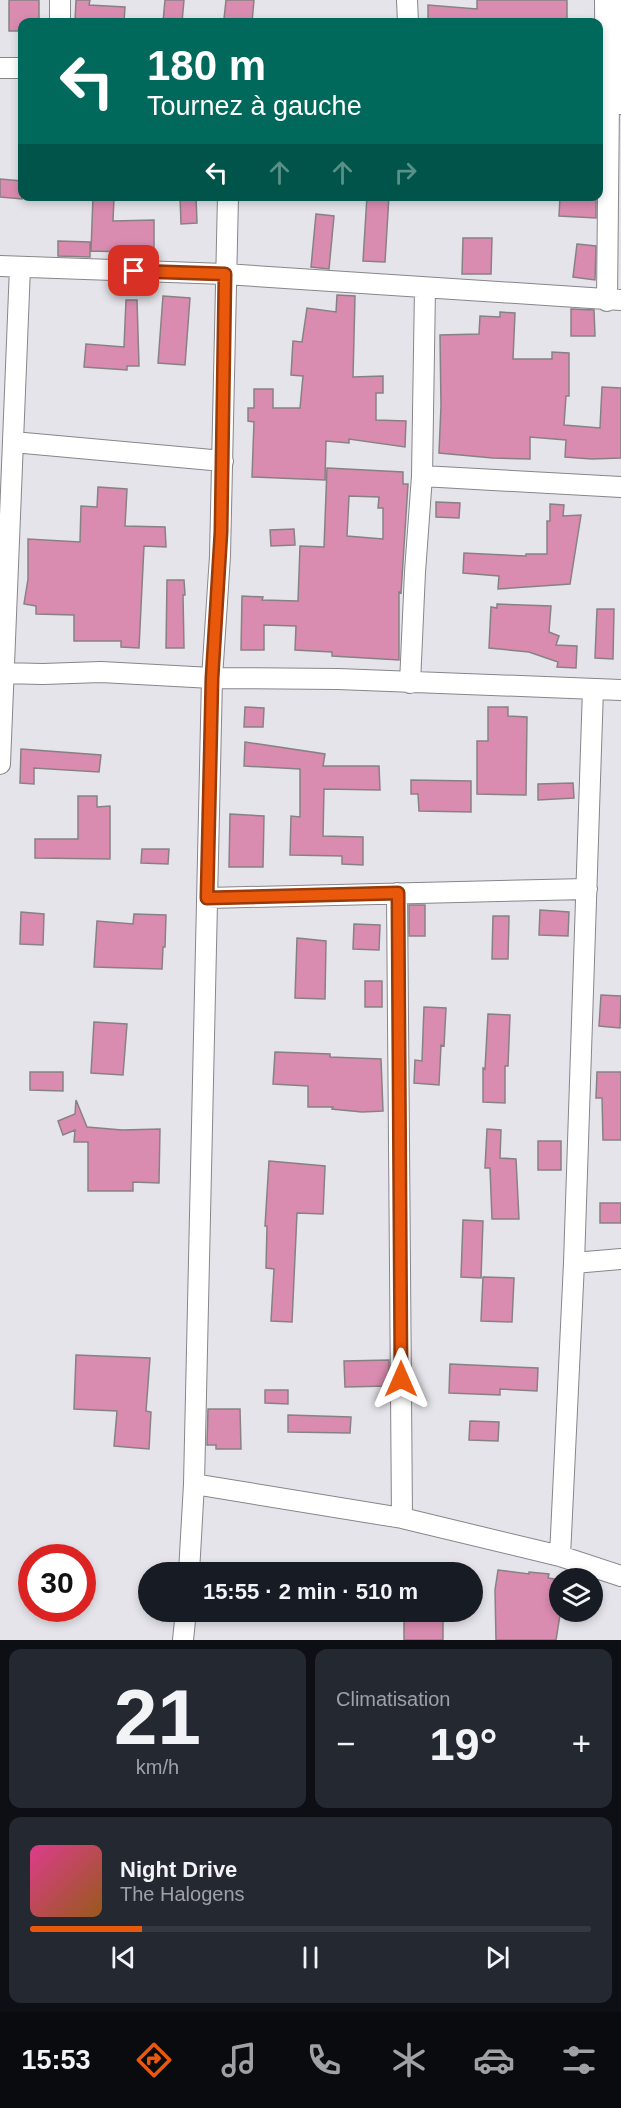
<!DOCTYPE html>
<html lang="fr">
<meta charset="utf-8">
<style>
:root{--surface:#171b24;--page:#242831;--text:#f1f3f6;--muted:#9ea1a6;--line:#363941;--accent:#ea580c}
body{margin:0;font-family:Arial,sans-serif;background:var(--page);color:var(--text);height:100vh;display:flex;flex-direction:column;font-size:22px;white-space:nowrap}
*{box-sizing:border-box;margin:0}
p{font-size:20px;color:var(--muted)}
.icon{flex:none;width:33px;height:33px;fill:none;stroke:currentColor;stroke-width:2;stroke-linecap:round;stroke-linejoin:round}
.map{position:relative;height:1640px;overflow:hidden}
.side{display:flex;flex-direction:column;gap:9px;padding:9px;background:#0d0f14;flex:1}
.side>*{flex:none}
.guide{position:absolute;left:18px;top:18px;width:585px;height:183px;border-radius:12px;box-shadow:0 3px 9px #0003;background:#00695c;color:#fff;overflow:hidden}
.buttons{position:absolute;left:549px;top:1568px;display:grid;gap:12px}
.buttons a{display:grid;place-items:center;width:54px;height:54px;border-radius:50%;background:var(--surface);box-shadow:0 3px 9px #0003;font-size:30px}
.speed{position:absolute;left:18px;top:1544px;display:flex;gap:12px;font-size:30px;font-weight:700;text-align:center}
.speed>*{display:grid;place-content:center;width:78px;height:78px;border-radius:50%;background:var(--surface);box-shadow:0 3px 9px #0003;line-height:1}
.speed .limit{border:9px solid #d22;background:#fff;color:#111}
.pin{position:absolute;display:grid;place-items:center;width:51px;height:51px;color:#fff;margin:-26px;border-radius:12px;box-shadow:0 3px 9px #0006}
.me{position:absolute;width:66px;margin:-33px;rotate:0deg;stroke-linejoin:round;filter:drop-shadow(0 0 4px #0008)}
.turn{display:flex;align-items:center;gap:21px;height:126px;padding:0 30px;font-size:27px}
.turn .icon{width:78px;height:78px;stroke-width:2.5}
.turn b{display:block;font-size:42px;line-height:51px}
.lanes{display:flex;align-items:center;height:57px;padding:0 30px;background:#0003;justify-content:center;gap:30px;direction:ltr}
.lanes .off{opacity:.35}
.big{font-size:45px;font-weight:800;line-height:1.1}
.side .card{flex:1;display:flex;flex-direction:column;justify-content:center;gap:9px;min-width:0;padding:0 21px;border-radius:12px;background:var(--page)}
.side .dial{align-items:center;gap:0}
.dial b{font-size:78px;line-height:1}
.song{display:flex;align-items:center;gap:18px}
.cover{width:72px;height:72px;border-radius:9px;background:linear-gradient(135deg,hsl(330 70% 55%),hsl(30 70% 35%))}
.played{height:6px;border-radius:3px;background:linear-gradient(90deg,var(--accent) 20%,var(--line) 20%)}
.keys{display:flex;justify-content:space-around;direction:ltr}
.heat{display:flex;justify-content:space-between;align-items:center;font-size:33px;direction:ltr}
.side .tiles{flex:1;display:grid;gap:9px;grid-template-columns:1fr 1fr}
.card:last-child{grid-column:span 2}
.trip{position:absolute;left:138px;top:1562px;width:345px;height:60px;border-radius:30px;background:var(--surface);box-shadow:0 3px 9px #0003;font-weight:800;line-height:60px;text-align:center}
.tabs{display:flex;height:96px;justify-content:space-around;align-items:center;background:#090b0e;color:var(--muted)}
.tabs .icon{width:42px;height:42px}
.tabs .selected{color:var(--accent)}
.tabs b{font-size:27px;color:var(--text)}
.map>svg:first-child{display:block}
.building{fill:#da8cb0;stroke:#888184;stroke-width:1.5;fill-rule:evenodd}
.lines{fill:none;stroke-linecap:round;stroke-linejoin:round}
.minor-casing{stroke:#86868b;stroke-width:22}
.tertiary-casing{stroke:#86868b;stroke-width:28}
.minor{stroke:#fff;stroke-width:20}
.tertiary{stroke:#fff;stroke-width:26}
.route-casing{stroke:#983908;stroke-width:15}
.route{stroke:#ea580c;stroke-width:10}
</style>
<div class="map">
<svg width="621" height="1640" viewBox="0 0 621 1640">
<rect width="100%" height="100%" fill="#e4e4ea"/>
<path class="building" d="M9 0H39V22H22V31H9Z
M76 0H90L89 5 125 7 124 22H75Z
M165 0H184L182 22H163Z
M226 0H254L252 22 224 19Z
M477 0H567V22H544L545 19H506V22H428V5L477 9Z
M0 179 22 181V199L0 197Z
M93 196 114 197 113 221 154 220V259H129L128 252 91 251Z
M180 196H196L197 223 181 224Z
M367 196H389L385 262 363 261Z
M560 198 596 200V218L559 216Z
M316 214 334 216 329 269 311 267Z
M463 238H492L491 274H462Z
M58 241 90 242V257L58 256Z
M577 244 596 246 595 280 573 277Z
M337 295 355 296 353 377 383 376V393H376V420L406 421 405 447 349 439V443L326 441 325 480 252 477 254 422 248 421V408H254V389H273V408H300L303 376 291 375 293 341 302 342 307 308 336 312Z
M163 296 190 298 185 365 158 363Z
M126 300H137L139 366H127V370L84 367 86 344 124 347Z
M571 309 594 310 595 336H571Z
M500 312 515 313 513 359H552V352L569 353V396H566L564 425 600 428 602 387 621 388V458L592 459 565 457 566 440 530 437V459L493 458 439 453 441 406 440 335 479 334 480 316 500 317Z
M327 468 403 472V484H408L401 593 399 592V660L332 656V652L295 650 296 626 264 625V650H241L242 596 263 597 262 600 298 601 300 546 324 547ZM349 496 379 497 378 508H383V539L347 536Z
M98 487 127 489 125 526 165 527 166 547 144 546 139 648 121 647V641H74V615L36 614V606L24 604 28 579V539L80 542 81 506 97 507Z
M436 502 460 503 459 518 436 517Z
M550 504 564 505 563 516 581 515 570 584 498 589 499 576 463 573 464 553 526 556V554H547V521H550Z
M294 529 295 545 271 546 270 530Z
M167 580H184L185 595H183L184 648H166Z
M497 604 551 606 549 632 559 636 556 645 577 646 576 668 557 667 558 662 529 652 489 648 491 607 497 608Z
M597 609H614L613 659 595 658Z
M245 707 264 708 263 727H244Z
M488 707H508V716L527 717 526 795 477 794V741H488Z
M245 742 325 754 323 766H379L380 790 324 789 323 836 363 837V865L342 864V856L290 855 291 816 300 817V769L244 766Z
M21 749 101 755 99 772 34 768V784L20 783Z
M411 780 471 781V812L419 811 418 794H411Z
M573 783 574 798 538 800V784Z
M78 796H97V807L110 806V859L35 858V839H78Z
M230 814 264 816 263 867H229Z
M142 849H169L168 864 141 863Z
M409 905H425V936H409Z
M540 910 569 912 568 936 539 935Z
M21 912 44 914 43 945 20 944Z
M134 914 166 915 165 947H163L162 969 94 967 97 921 133 924Z
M493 916H509L508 959H492Z
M354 924 380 925 379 950 353 949Z
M297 938 326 941 325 999 295 998Z
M365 981H382V1007H365Z
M601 995 621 996 620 1028 599 1026Z
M424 1007 446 1008 444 1046 441 1045 439 1085 414 1083 415 1060 422 1061Z
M488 1014 510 1015 508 1066H505V1103L483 1102V1068L485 1069Z
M94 1022 127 1024 123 1075 91 1073Z
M275 1052 330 1054V1057L381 1059 383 1111 362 1112 332 1109 333 1107H308V1086L273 1084Z
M30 1072H63V1091L30 1090Z
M597 1072H621V1140H603L602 1098H596Z
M76 1100 87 1127 122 1130 160 1129 159 1183 133 1182V1191H88V1142H74L75 1130 63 1135 58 1121 75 1114Z
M487 1129 501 1130 500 1158 516 1159 519 1219H492L490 1168H485Z
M538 1141H561V1170H538Z
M269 1161 325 1166 323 1214 297 1213 292 1322 271 1321 274 1269 266 1268 267 1226H265Z
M600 1203H621V1223H600Z
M463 1220 483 1221 481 1278 461 1277Z
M483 1277 514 1278 512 1322 481 1321Z
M76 1355 150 1358 146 1411 151 1412 149 1449 114 1446 117 1411 74 1409Z
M389 1360V1386L345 1387 344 1361Z
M450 1364 538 1368 537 1391 500 1389V1395L449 1393Z
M265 1390H288V1404L265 1403Z
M208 1409H240L241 1449H216V1445H207Z
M288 1415 351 1417 350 1433 288 1432Z
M470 1421 499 1422 498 1441 469 1440Z
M498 1570 529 1574V1572L549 1574 548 1578 560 1580V1615L556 1640H496L495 1590Z
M443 1614V1640H404V1615Z"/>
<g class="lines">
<g class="minor-casing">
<path id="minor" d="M407 0 408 22
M60 22V0
M0 68H22
M598 99 609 100 607 301
M0 266 225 274 621 300
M13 442 223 461
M422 476 621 487
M0 673 43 674 101 672 212 678 338 679 621 690
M410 683 415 572 422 476 425 288
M0 764 20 267
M397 893 402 1518
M207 898 587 889
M574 1263 593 689
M194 1484 402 1518 560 1556 621 1576
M560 1556 574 1263 621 1259
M189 1572 194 1484 212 678 220 556 228 196
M183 1640 186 1611"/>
</g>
<g class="tertiary-casing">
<path id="tertiary" d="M608 0 609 100 621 101"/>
</g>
<use href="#minor" class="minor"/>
<use href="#tertiary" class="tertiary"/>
</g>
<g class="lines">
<g class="route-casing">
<path id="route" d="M134 271 225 274 221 532 212 678 207 898 398 893 401 1379"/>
</g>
<use href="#route" class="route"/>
</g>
</svg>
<div class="buttons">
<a><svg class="icon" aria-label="layers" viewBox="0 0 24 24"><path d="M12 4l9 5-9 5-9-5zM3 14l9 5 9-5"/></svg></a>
</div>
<div class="speed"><div class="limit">30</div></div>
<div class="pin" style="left:134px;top:271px;background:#d93025"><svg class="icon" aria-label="arrive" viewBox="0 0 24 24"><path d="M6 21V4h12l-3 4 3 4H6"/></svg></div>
<svg class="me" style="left:401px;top:1379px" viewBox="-20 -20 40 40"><path d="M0-17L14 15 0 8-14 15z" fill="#ea580c" stroke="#fff" stroke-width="4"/></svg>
<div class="trip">15:55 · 2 min · 510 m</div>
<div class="guide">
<div class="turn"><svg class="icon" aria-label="left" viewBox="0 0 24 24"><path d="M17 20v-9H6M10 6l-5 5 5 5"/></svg><div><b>180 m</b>Tournez à gauche</div></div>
<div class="lanes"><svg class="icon" aria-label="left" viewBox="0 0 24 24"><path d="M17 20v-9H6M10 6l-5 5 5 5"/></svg><svg class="icon off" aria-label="ahead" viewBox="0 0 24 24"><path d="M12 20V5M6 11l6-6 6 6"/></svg><svg class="icon off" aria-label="ahead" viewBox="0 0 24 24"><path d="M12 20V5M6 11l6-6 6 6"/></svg><svg class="icon off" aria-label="right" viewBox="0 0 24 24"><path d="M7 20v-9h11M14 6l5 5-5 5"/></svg></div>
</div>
</div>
<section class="side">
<div class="tiles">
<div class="card dial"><b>21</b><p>km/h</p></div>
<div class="card"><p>Climatisation</p>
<div class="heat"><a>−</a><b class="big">19°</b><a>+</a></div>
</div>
<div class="card">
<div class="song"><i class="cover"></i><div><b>Night Drive</b><p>The Halogens</p></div></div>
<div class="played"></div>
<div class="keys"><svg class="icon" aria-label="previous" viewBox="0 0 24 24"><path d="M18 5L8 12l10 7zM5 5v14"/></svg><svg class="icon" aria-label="pause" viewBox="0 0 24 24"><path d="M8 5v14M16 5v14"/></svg><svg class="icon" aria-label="next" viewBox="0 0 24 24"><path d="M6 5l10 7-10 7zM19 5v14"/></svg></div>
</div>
</div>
</section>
<nav class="tabs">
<b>15:53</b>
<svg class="icon selected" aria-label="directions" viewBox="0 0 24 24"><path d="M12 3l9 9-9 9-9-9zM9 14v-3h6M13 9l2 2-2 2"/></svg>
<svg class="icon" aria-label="music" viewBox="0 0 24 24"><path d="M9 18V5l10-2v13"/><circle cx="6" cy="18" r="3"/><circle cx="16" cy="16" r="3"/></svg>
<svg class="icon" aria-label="phone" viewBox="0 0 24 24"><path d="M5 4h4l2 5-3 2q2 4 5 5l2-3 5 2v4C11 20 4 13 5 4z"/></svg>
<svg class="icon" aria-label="climate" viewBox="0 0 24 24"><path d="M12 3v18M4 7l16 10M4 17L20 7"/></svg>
<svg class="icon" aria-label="car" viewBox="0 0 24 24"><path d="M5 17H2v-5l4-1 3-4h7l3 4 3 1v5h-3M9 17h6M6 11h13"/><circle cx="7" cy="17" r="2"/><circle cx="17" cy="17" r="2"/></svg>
<svg class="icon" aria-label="filters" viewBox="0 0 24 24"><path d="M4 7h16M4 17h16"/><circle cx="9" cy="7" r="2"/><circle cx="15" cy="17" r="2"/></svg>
</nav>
